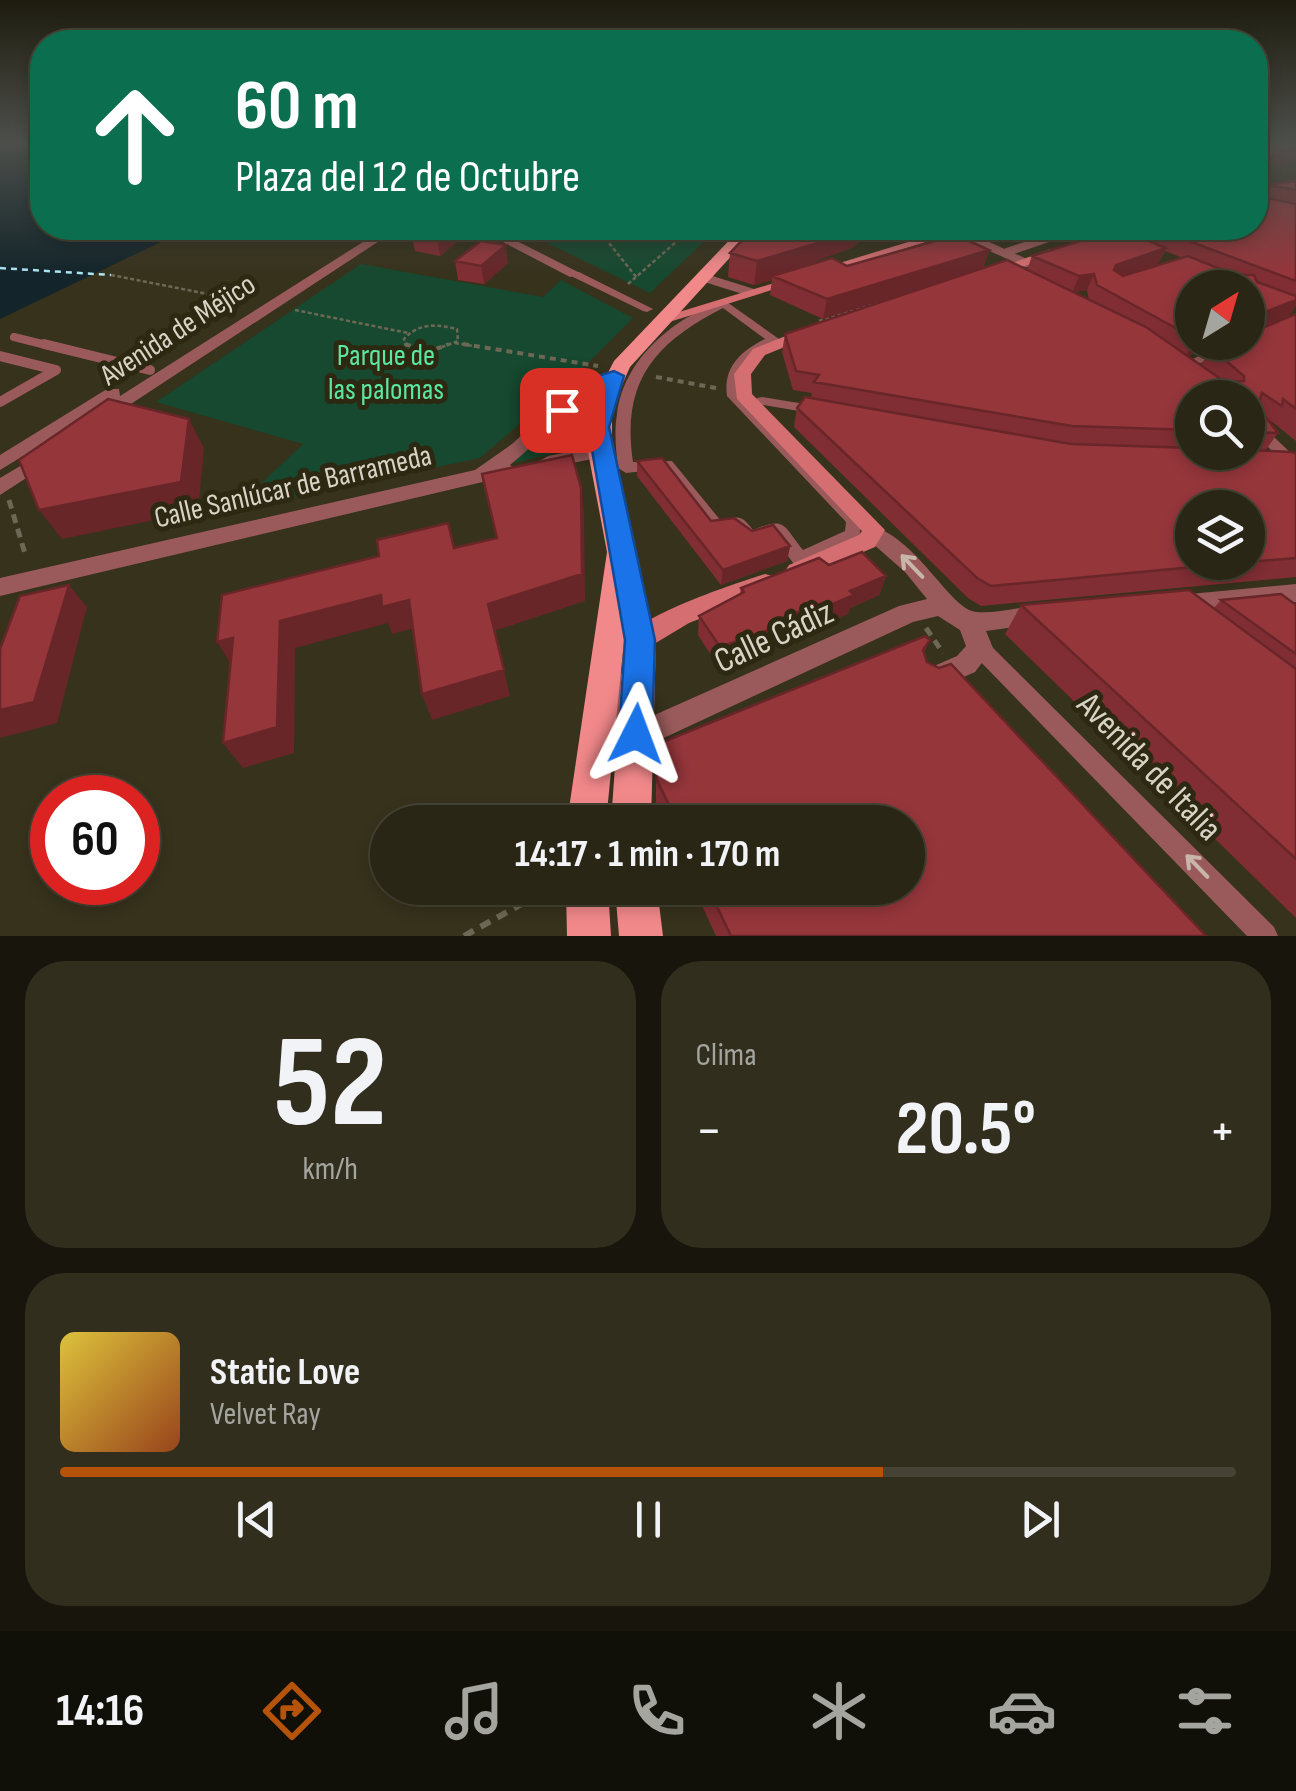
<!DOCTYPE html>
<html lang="es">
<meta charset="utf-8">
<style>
:root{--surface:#292615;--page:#312e1e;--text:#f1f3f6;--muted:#a5a5a0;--line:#454334;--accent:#b45309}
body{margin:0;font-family:"Sofia Sans Condensed",sans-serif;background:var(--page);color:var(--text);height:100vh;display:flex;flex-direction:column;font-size:38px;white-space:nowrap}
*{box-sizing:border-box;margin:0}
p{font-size:32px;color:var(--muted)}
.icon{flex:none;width:55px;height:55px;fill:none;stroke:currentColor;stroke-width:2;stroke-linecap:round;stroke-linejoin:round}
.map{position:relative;height:936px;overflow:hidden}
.drawer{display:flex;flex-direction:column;gap:25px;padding:25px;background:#17150c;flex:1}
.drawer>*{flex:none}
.top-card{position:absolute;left:30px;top:30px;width:1238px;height:210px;border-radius:40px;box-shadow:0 5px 15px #0003,0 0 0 2px var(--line);background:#0b6e4f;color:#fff;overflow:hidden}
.needle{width:65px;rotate:37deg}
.tools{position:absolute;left:1175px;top:270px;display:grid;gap:20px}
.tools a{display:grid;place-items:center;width:90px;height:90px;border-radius:50%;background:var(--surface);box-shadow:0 5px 15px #0003,0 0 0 2px var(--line);font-size:50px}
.speed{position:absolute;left:30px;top:775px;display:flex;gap:20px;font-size:50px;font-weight:700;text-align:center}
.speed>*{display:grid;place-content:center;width:130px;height:130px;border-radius:50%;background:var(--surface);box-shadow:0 5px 15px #0003,0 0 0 2px var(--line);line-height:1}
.speed .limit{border:15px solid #d22;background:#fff;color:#111}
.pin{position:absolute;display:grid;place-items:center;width:85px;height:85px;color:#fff;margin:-42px;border-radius:20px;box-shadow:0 5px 15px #0006}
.me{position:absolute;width:110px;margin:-55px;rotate:3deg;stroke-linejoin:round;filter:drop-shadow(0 0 8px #0008)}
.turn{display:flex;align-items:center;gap:35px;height:210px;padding:0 40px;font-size:45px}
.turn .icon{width:130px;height:130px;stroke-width:2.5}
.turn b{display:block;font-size:70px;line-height:85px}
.big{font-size:75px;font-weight:700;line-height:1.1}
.drawer .tile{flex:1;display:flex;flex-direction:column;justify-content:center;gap:15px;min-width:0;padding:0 35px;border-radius:40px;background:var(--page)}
.drawer .dial{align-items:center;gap:0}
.dial b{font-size:130px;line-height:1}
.song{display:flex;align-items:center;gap:30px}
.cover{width:120px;height:120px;border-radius:15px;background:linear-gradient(135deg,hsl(50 70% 55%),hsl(20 70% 35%))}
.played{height:10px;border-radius:5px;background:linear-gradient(90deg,var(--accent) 70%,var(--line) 70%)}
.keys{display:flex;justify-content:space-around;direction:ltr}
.heat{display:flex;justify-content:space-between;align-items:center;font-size:55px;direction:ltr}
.drawer .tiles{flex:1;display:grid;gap:25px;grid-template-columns:1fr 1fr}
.tile:last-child{grid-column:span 2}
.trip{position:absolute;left:370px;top:805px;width:555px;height:100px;border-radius:50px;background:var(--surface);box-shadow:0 5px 15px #0003,0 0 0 2px var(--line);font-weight:700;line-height:100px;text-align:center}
.dock{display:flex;height:160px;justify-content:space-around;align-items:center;background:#100f08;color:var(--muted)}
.dock .icon{width:70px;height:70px}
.dock .current{color:var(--accent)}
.dock b{font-size:45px;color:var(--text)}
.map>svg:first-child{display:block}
.green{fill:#16492f}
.water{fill:#13252a}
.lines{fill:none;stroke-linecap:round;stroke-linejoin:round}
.ferry{stroke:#abe5f5;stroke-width:2.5;stroke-dasharray:6 5;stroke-linecap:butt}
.path-far3{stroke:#6d6855;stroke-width:2.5;stroke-dasharray:4 2.5;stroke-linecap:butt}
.path-far2{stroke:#6d6855;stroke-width:4;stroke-dasharray:6 5;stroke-linecap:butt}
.path-far1{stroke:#6d6855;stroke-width:5;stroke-dasharray:9 6;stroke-linecap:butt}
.path{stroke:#6d6855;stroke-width:6;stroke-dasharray:11 8;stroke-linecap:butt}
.service-far2{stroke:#9a5a5b;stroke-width:6}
.service-far1{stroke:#9a5a5b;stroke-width:8}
.service{stroke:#9a5a5b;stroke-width:10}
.pedestrian{fill:#9a5a5b;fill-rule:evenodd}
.minor{fill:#9a5a5b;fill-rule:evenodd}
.tertiary{fill:#9a5a5b;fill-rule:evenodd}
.secondary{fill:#d46e71;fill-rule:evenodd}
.primary{fill:#f1888a;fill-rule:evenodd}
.wall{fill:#802e33;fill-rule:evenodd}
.shaded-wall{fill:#682629}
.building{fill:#95363b;stroke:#682629;stroke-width:2.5}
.oneway{stroke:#c8b6ab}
.route{fill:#1a73e8;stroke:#114b97;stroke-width:2.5}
.labels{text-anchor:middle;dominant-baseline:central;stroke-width:10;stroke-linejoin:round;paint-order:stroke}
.street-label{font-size:30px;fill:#d7d4c6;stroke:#2d2812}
.park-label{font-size:30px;fill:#5ce7a0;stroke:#2d2812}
.near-street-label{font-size:35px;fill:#d7d4c6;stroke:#2d2812}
</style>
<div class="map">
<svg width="1296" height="936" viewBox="0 0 1296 936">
<rect width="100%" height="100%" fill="#37321c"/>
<path class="green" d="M517 228H718L650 293Z
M361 264 543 297 561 280 633 318 570 381 480 458 248 507 249 495 303 444 156 402Z
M582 399 576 448 513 463Z"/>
<path class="water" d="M0 143H42V228H190L0 319Z"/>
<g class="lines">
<path class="ferry" d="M0 268 111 275"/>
<path class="path-far3" d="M597 228 637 278
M533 235 554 228
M111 275 244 301
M628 284 692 228
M295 310 408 333
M819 321 881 302
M455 343 479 347
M406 347 404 339C418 323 437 324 457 329L458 341 442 347"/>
<path class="path-far2" d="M405 344 428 352 449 344
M463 344 598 366
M656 377 716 388"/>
<path class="path-far1" d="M9 500 26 557
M926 628 943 653"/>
<path class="path" d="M464 936 545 891"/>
<path class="service-far2" d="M992 233 1009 228
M1065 233H1073"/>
<path class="service-far1" d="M955 231 1026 263
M972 238 1002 230
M1004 253 1069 231 1092 240
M14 337 54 347"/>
<path class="service" d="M44 344 150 370
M0 356 56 370 0 402"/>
<path class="pedestrian" d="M571 272H579L653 309 647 312 643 311 571 276Z
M724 300 779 339C757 355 734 362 740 395L862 521 859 538 800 565 794 564 772 535C751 544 749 549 734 529L717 534 711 532 663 469 626 473 618 468C616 450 614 432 617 414 624 358 674 318 724 300ZM723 308 765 339C741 351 723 367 727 396L846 522 845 531 803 550C783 525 786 516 753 530 741 514 739 516 721 521L672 461 633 462C621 382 654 343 723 308Z
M1229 342H1247L1192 367H1184L1182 364Z
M762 397 817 406 824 410 817 414 757 404 755 401 757 398Z
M1248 416 1253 417 1296 458V467L1287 466 1248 427Z
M980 640 987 642 1274 927 1278 936H1247L973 654 970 648 973 642Z"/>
<path class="minor" d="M476 228H491L582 274 570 277Z
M1081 228H1097L1113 235 1107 239Z
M703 273 754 289 756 292 749 296 698 280 696 277Z
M874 527C918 540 951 610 976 612 996 614 1020 607 1040 605L1049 608 1052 615 1049 622 986 631 993 648 975 672 934 690 925 686 921 678 925 670 957 656 966 646 960 630 938 616 913 622 653 743 636 747C608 737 595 703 607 676L617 672 627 676C634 691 627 707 640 720L650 717 899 606 927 599 905 572 863 535 866 529Z
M1296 584V602L1179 615 1170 612 1167 605 1170 598 1179 595Z"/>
<path class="tertiary" d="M385 228H399L105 421H93L92 414 0 470V455L107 389H119L120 396Z
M614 371 623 376C611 386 594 390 581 400 556 420 535 445 510 465L515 470 512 475 0 596V578L475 470 512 444 573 389Z
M600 446 610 452 607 456 548 468 538 462 548 456Z
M44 452 54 458 51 462 0 495V478Z"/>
<path class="secondary" d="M954 228H971L666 323 661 325 653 320Z
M1121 228H1139L1097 242 1091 238Z
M1050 249 1062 252 998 276 986 273Z
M808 327 816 332 814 335 765 355 751 374 752 394 885 530 875 547 797 580 789 577 785 571 789 565 859 535 862 531 737 399 734 374 753 349Z
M765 574 773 576 777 583 773 590 689 623 649 647 640 650 631 647 627 639C639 615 737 583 765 574Z"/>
<path class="primary" d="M741 228H757L630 367 612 408V452L656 639 651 822H611L624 641 606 822H567L607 552 588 452 590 408 614 361Z
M566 888H608L611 936H567Z
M615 888H657L663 936H619Z"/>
</g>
<path class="wall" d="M1296 181V305L1290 315 1248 333V288H1192V342H1218L1188 356 1201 365 1211 348 1296 314V441L1271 421 1270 423 1278 433 1265 451 1296 454V577L981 606 968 598 794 427 797 408 811 398 812 393 793 390 782 352 785 334 1027 270 1032 256 1133 235 1136 228H1255L1262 195 1268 185ZM1165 251 1183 258 1131 274 1158 264ZM1087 290 1089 300 1074 292ZM1192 398H1248V452H1192Z
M754 228H902L873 232 851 248 815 261V263L847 266 989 250 983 268 823 319 770 295 772 280 754 285 728 277 730 253Z
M411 234 459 240 440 256 415 251Z
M455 261 508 263 484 284 458 280Z
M637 461 711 521 752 531 790 546 787 561 721 585 637 476Z
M829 565 886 576 879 595 850 608 848 614 816 627 812 623 775 638 773 646 718 666 698 635 699 616 740 594 741 588Z
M1221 600 1296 605V918L1005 634 1021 605 1214 608Z
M930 640 924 653 927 662 1206 936H716L694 888H908V822H664L656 805V778Z"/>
<path class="shaded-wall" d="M1296 148V159L1255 172V161Z
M450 228H457L459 240 440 256 437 238Z
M848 228H902L873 232 851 248 815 261 814 267 772 276V280L754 285 757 261Z
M506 245 508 263 484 284 481 266Z
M1166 248 1158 264 1109 281 1116 265Z
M989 250 983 268 823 319 827 299Z
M1094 274 1087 290 1072 293 1079 276Z
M1296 300V305L1290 315 1248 332 1257 315Z
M1194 342H1218L1185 357Z
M189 419 204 448 198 511 62 539 39 510Z
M581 488 584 515 585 601 494 631 488 604Z
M790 546 787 561 721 585 723 570Z
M886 576 879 595 850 608 848 614 816 627 821 609 850 591Z
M69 585 87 607 57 723 0 738V710Z
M381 595 409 600 418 627 392 634 388 623 295 648 294 753 243 768 223 743 280 621Z
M817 604 812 623 775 638 773 646 718 666 720 647 773 622Z
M233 638 234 669 217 642Z
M504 670 510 696 432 720 422 694Z"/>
<path class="building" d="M1255 143H1296V148L1255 161Z
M1296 181V190L1268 185Z
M1260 186 1263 197 1296 204V281L1154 228H1255V187Z
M420 228H450L437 238 411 234Z
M754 228H848L812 240 818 243 757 261 730 253Z
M1119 229 1166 248 1116 265 1114 270 1123 276 1188 256 1235 275H1254L1257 282 1296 296V300L1257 315 1255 321H1248V288H1192V337L1097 285 1094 274 1079 276 1032 256Z
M956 235 989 250 827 299 772 276 832 258 847 266Z
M481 241 506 245 481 266 455 261Z
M1007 260 1146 327 1225 382 1244 381V376L1211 348 1226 342H1248V334L1296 314V409L1283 399 1282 406 1262 393 1258 407 1278 433 1248 432V398H1192V430L1072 426 814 382 819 375 796 371 785 334Z
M805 397 1071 444 1192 448V452H1248V450L1292 452 1296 454V558L1248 562V508H1192V562H1246L991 586 977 578 797 408Z
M108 399 189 419 181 482 39 510 19 460Z
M572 455 581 488 582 574 488 604 504 670 422 694 409 600 382 607 381 595 280 621 277 727 223 743 233 638 217 642 222 595 379 556 377 540 448 523 454 548 497 538 482 474Z
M662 458 711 521 734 518 752 531 773 525 790 546 723 570 637 461Z
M862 552 886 576 850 591 854 595 821 609 817 604 773 622 777 627 720 647 699 616 744 592 741 588 819 558 829 565Z
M69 585 34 702 0 710V649L20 596Z
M1189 590 1296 669V859L1021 605Z
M1281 594 1296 605V654L1221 600Z
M925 636 930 640 923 650 927 662 939 668 951 664 1206 936H731L708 888H908V822H677L656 778 663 742Z"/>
<defs><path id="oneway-shaft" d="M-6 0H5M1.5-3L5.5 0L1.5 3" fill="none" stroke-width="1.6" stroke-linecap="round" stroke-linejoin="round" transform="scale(2.5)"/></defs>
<g class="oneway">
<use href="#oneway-shaft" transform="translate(912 566) rotate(-134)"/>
<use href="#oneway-shaft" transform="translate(1197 866) rotate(-134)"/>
</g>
<linearGradient id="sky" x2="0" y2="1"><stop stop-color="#1e1c0f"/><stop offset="0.52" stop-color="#4d4f4b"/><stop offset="1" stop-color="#4d4f4b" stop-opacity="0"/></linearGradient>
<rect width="1296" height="274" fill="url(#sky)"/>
<path class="route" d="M614 371 624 376 609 427 655 640 652 734 647 745 636 749 624 745 619 734 625 640 588 427 601 388 570 414H555L552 410 578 382Z"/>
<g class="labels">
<g class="street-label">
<text transform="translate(178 330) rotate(-33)">Avenida de Méjico</text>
<text transform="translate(293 487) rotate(-13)">Calle Sanlúcar de Barrameda</text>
</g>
<g class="park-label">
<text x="386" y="356">Parque de<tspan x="386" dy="34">las palomas</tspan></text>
</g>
<g class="near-street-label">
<text transform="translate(774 637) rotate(-25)">Calle Cádiz</text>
<text transform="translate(1149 767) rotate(46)">Avenida de Italia</text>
</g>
</g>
</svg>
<div class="tools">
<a><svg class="needle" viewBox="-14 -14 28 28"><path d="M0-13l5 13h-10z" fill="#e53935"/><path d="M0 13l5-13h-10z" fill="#a5a5a0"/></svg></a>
<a><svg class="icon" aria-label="search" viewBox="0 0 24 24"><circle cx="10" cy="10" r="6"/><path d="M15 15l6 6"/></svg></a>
<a><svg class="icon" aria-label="layers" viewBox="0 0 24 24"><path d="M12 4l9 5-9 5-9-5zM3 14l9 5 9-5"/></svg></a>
</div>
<div class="speed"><div class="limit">60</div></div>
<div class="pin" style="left:562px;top:410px;background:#d93025"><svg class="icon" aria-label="arrive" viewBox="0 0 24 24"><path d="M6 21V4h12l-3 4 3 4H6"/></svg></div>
<svg class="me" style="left:636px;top:734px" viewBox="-20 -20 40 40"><path d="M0-17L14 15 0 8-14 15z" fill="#1a73e8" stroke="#fff" stroke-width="4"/></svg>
<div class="trip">14:17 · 1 min · 170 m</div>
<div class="top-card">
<div class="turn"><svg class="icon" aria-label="ahead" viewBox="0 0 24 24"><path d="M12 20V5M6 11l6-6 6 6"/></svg><div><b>60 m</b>Plaza del 12 de Octubre</div></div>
</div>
</div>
<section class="drawer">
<div class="tiles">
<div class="tile dial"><b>52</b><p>km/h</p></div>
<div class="tile"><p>Clima</p>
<div class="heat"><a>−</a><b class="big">20.5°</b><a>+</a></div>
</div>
<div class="tile">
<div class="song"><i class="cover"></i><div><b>Static Love</b><p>Velvet Ray</p></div></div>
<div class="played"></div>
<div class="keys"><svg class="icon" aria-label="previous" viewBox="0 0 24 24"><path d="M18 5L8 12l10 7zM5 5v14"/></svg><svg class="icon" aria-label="pause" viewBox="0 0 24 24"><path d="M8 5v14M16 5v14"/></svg><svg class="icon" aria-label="next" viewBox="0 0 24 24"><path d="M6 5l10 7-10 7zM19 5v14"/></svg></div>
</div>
</div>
</section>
<nav class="dock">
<b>14:16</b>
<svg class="icon current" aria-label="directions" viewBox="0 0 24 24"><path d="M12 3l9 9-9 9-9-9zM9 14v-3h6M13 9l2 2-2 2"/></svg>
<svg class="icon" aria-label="music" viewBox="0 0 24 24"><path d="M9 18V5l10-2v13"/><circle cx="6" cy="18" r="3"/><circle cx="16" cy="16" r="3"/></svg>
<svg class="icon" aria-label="phone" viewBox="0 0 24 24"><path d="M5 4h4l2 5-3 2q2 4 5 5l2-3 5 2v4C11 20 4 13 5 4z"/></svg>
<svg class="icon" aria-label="climate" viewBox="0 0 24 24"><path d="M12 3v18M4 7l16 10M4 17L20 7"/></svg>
<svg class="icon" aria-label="car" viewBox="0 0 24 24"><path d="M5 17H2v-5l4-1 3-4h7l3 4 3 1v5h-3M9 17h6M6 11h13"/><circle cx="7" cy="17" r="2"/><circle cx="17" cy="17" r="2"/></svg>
<svg class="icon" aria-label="filters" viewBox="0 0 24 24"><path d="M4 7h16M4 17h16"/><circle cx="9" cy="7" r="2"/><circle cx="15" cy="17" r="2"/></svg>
</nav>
